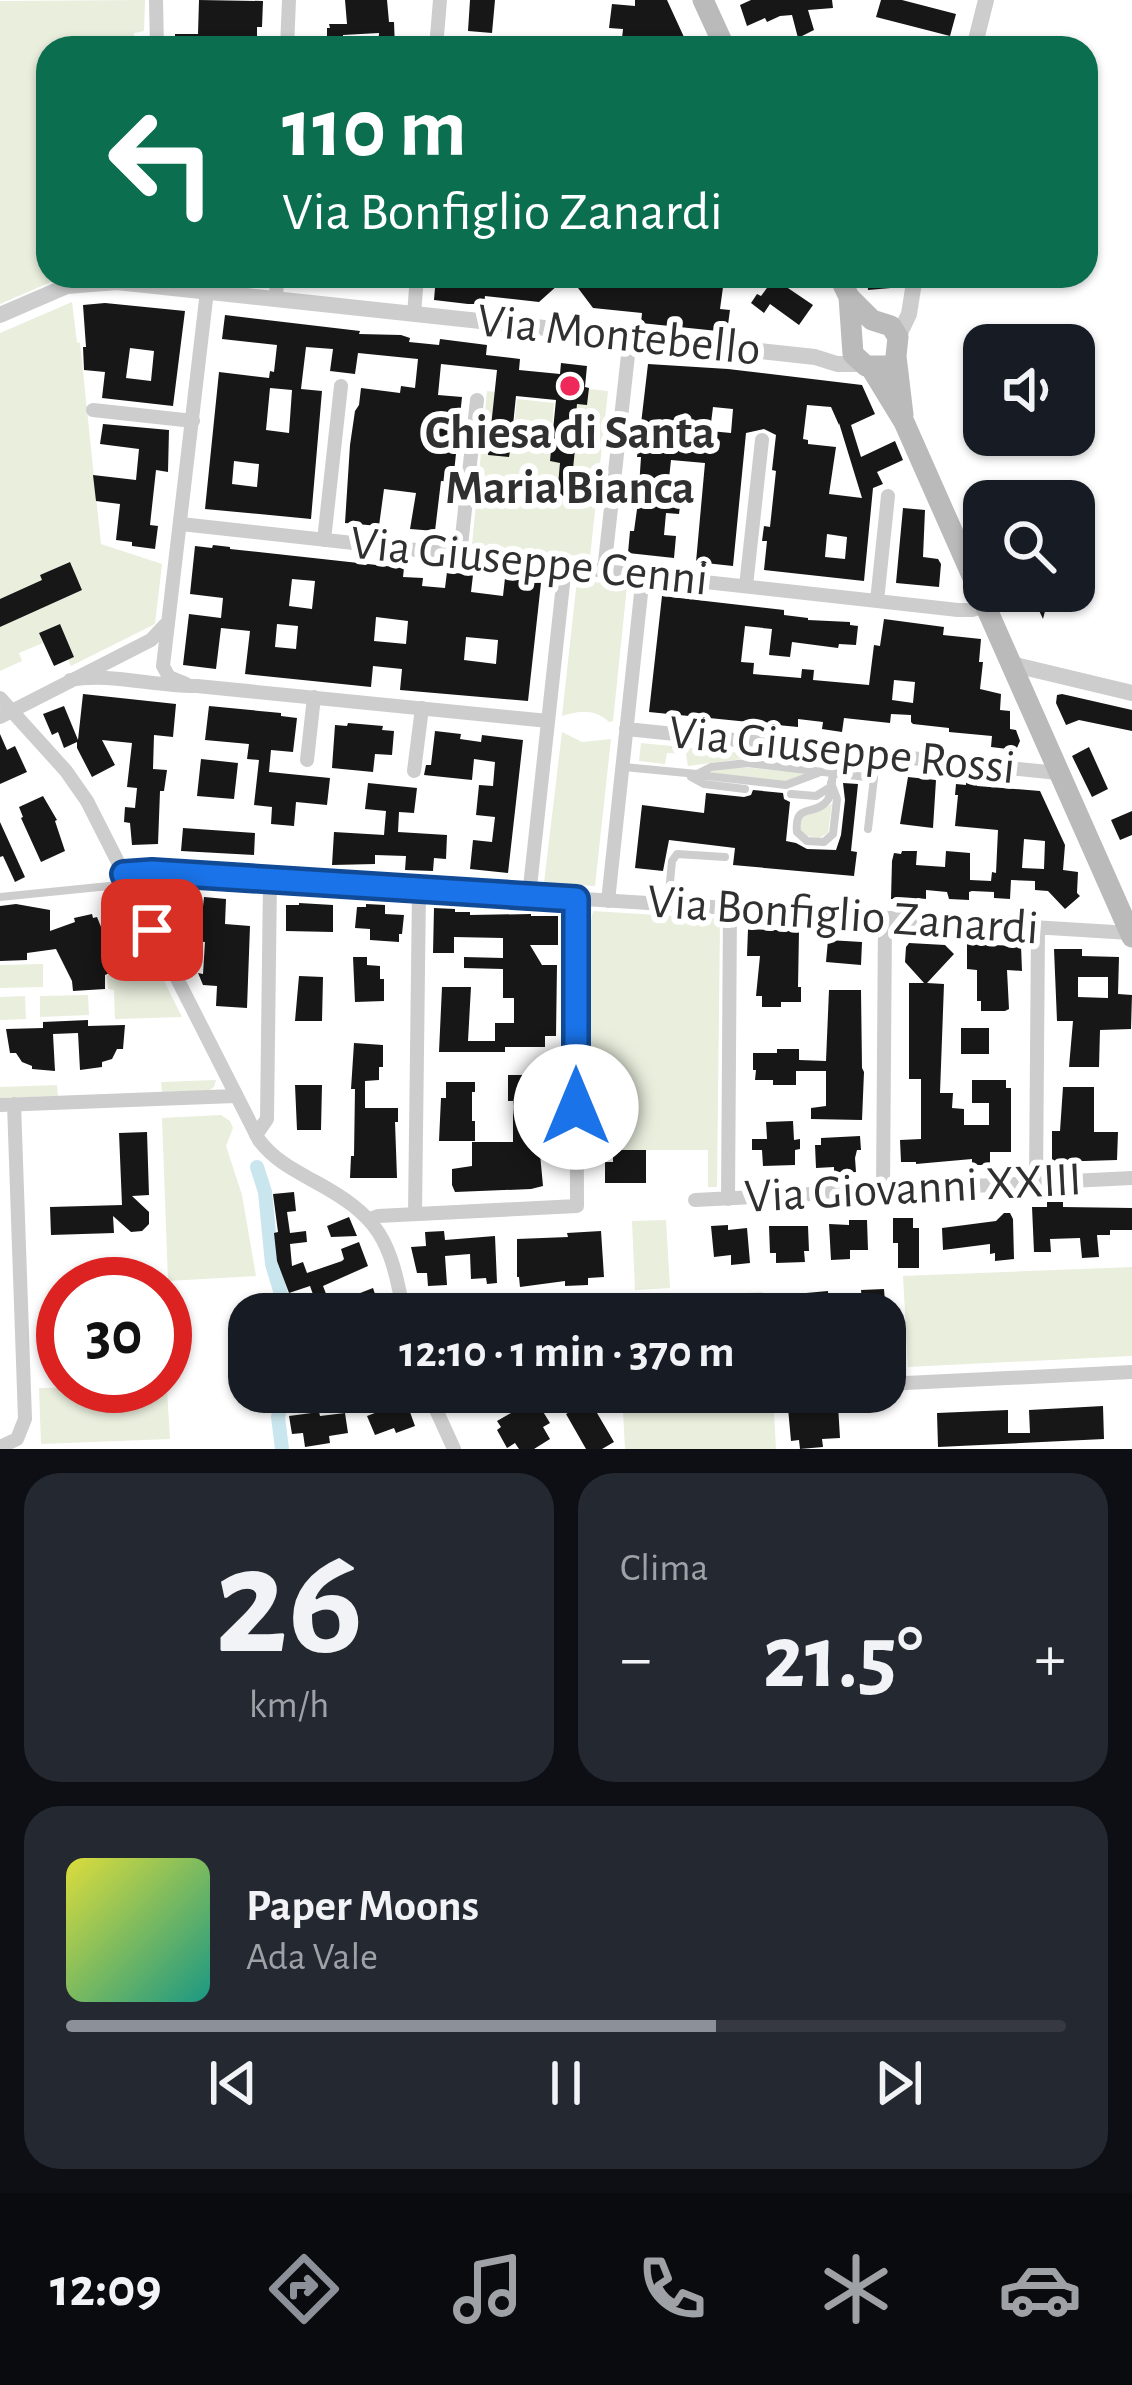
<!DOCTYPE html>
<html lang="it">
<meta charset="utf-8">
<style>
:root{--surface:#171b24;--page:#242831;--text:#f1f3f6;--muted:#9ea1a6;--line:#363941;--accent:#8c9099}
body{margin:0;font-family:"Alegreya Sans",sans-serif;background:var(--page);color:var(--text);height:100vh;display:flex;flex-direction:column;font-size:45px;white-space:nowrap}
*{box-sizing:border-box;margin:0}
p{font-size:39px;color:var(--muted)}
.icon{flex:none;width:66px;height:66px;fill:none;stroke:currentColor;stroke-width:2;stroke-linecap:round;stroke-linejoin:round}
.map{position:relative;height:1449px;overflow:hidden}
.details{display:flex;flex-direction:column;gap:24px;padding:24px;background:#0d0f14;flex:1}
.details>*{flex:none}
.guide{position:absolute;left:36px;top:36px;width:1062px;height:252px;border-radius:36px;box-shadow:0 3px 9px #0004;background:#0b6e4f;color:#fff;overflow:hidden}
.tools{position:absolute;left:963px;top:324px;display:grid;gap:24px}
.tools a{display:grid;place-items:center;width:132px;height:132px;border-radius:24px;background:var(--surface);box-shadow:0 3px 9px #0004;font-size:60px}
.speed{position:absolute;left:36px;top:1257px;display:flex;gap:24px;font-size:60px;font-weight:700;text-align:center}
.speed>*{display:grid;place-content:center;width:156px;height:156px;border-radius:50%;background:var(--surface);box-shadow:0 3px 9px #0004;line-height:1}
.speed .limit{border:18px solid #d22;background:#fff;color:#111}
.pin{position:absolute;display:grid;place-items:center;width:102px;height:102px;color:#fff;margin:-51px;border-radius:24px;box-shadow:0 6px 18px #0006}
.me{position:absolute;width:132px;margin:-66px;rotate:0deg;stroke-linejoin:round;filter:drop-shadow(0 0 9px #0008)}
.turn{display:flex;align-items:center;gap:42px;height:252px;padding:0 48px;font-size:54px}
.turn .icon{width:156px;height:156px;stroke-width:2.5}
.turn b{display:block;font-size:84px;line-height:102px}
.big{font-size:90px;font-weight:700;line-height:1.1}
.details .widget{flex:1;display:flex;flex-direction:column;justify-content:center;gap:18px;min-width:0;padding:0 42px;border-radius:36px;background:var(--page)}
.details .dial{align-items:center;gap:0}
.dial b{font-size:156px;line-height:1}
.song{display:flex;align-items:center;gap:36px}
.cover{width:144px;height:144px;border-radius:18px;background:linear-gradient(135deg,hsl(60 70% 55%),hsl(170 70% 35%))}
.played{height:12px;border-radius:6px;background:linear-gradient(90deg,var(--accent) 65%,var(--line) 65%)}
.keys{display:flex;justify-content:space-around;direction:ltr}
.heat{display:flex;justify-content:space-between;align-items:center;font-size:66px;direction:ltr}
.details .tiles{flex:1;display:grid;gap:24px;grid-template-columns:1fr 1fr}
.widget:last-child{grid-column:span 2}
.trip{position:absolute;left:228px;top:1293px;width:678px;height:120px;border-radius:36px;background:var(--surface);box-shadow:0 3px 9px #0004;font-weight:700;line-height:120px;text-align:center}
.menu{display:flex;height:192px;justify-content:space-around;align-items:center;background:#090b0e;color:var(--muted)}
.menu .icon{width:84px;height:84px}
.menu .active{color:var(--accent)}
.menu b{font-size:54px;color:var(--text)}
.map>svg:first-child{display:block}
.green{fill:#e9eedd}
.lines{fill:none;stroke-linecap:round;stroke-linejoin:round}
.canal{stroke:#c9e6ee;stroke-width:14}
.building{fill:#171717;fill-rule:evenodd}
.service{stroke:#cdcdcd;stroke-width:8}
.minor{stroke:#cdcdcd;stroke-width:14}
.tertiary{stroke:#cdcdcd;stroke-width:16}
.secondary{stroke:#bababa;stroke-width:21}
.route-casing{stroke:#114b97;stroke-width:30}
.route{stroke:#1a73e8;stroke-width:21}
.poi-dot{fill:#ef2a5a;stroke:#fff;stroke-width:4.5}
.labels{text-anchor:middle;dominant-baseline:central;stroke-width:12;stroke-linejoin:round;paint-order:stroke}
.street-label{font-size:48px;fill:#303030;stroke:#fff}
.poi-label{font-size:48px;font-weight:bold;fill:#303030;stroke:#fff}
</style>
<div class="map">
<svg width="1132" height="1449" viewBox="0 0 1132 1449">
<rect width="100%" height="100%" fill="#fff"/>
<path class="green" d="M145 0 144 31 134 33V48H48V276H65L0 304V1Z
M72 302 77 342 80 343 101 544 162 564 155 624 71 666 68 660 74 657 59 624 40 633 43 643 19 653 22 661 0 671V627L82 589 69 562 40 575 44 584 33 585 0 599V333Z
M589 389 608 391 590 557 472 545 487 391 495 392 511 445 551 450 550 461 566 463 558 483 557 495 568 497 569 493 580 494 582 481 572 479 576 440 574 439 577 403 587 404Z
M517 399 554 403 551 439 513 435Z
M577 580 627 586 613 721 609 722C594 708 579 711 562 716Z
M562 732 582 742 611 739 595 886 544 883Z
M641 743 822 761 818 765 749 758 688 766 686 754 667 753 665 764 639 761Z
M741 767 807 773 786 783 706 774 707 771Z
M832 804 828 833 819 838 803 835 800 831 801 818Z
M122 896 182 1017 115 1019 114 990 108 989 107 976 120 970 108 939 111 934 101 915 119 907 118 898Z
M593 911 720 919 717 1187H708V1150H588L589 931Z
M43 964V987L0 988V965Z
M88 995 89 1015 40 1017V996Z
M25 996 26 1019 0 1020V997Z
M216 1080 214 1087 208 1091 162 1092 161 1082Z
M57 1085 58 1096 0 1098V1087Z
M221 1115 230 1121 233 1128 226 1146 242 1195 256 1276 168 1281 162 1118Z
M666 1220 670 1288 635 1290 632 1221Z
M1132 1267V1356L908 1367 903 1276Z
M762 1292 768 1296 769 1314H617L616 1300Z
M165 1357 170 1439 41 1444 39 1388 165 1386Z
M622 1392H773L776 1449H625Z"/>
<g class="lines">
<path class="canal" d="M257 1167 265 1192 272 1264 287 1314
M282 1449 278 1417 284 1392"/>
</g>
<path class="building" d="M199 0 263 1 262 27H257V45L202 44V48H175V34H198Z
M345 0H387L389 22H394L395 48H378L379 33 343 35V48H327V28H330L329 24H347Z
M470 0H495L492 33 468 31Z
M635 0H667L689 48H621L623 29 609 28 612 4 635 6Z
M751 0H832L833 8 808 10 814 30 798 38 792 15 780 16 767 22 765 18 747 26 740 5Z
M881 0H902L956 14 950 36 876 17Z
M436 276H462L504 283V276H568L539 302 485 296 484 304H468L434 300Z
M569 276H693L724 280 720 309 730 310 727 332 641 323 642 313 593 308Z
M867 276H890L891 288 868 290Z
M772 281 780 286 782 284 813 305 799 325 770 304 764 313 751 303 757 294 761 296Z
M105 303 185 311 173 406 102 398 105 372 84 370 83 347H86L83 305ZM130 348 154 351 151 381 126 378Z
M225 315 360 331 359 334 401 335 410 338 409 342 439 345 440 339 487 345 486 355 520 359 519 370 560 374 561 363 587 366 585 387 589 388 587 405 577 404 574 439H576L572 479 582 480 580 495 557 496 560 463 550 461 551 450 511 445 509 457 488 455 497 370 441 364 438 395 462 397 453 482 441 481 435 531 410 529 416 493 384 489 379 526 345 523 350 445 355 411 359 405 361 388 400 393 401 386 415 388 418 359 358 353 355 374 330 371 333 349 306 347 301 389 322 391 311 519 205 509 219 372 269 378 270 371 274 372 277 345 222 339ZM270 388 292 390 289 433 266 430ZM516 396 556 400 552 440 512 435ZM234 461 259 464 257 487 232 484Z
M648 364 728 369 862 385 875 414 851 425 861 457 895 441 903 460 877 472 883 484 873 488 864 581 764 570 767 541H762L764 526 770 527 776 471 772 470 776 435 764 429 746 433 733 566 696 562 705 463 671 460 668 488 682 490 679 514 666 513 664 535 676 536 674 558 628 553 630 531H634L638 502 641 457H637L639 441ZM807 405 831 407 839 425V423L862 498 829 494 836 447 808 444V440L803 439ZM713 407 733 409 731 433 710 431ZM827 534 847 537 845 559 825 557Z
M103 424 169 430 168 472 156 470 150 525 158 526 155 549 132 546V542L116 540 120 504 96 501 93 475 136 480 139 449 100 444Z
M903 508 925 510 923 557 938 559 941 564 939 587 896 583Z
M213 545 230 547V549L404 568 403 577 423 578 422 586 445 588 447 572 473 575 471 592 503 596 505 578 541 583 528 701 400 690 402 669 373 666 371 687 245 674 250 631 221 628 216 669 183 665 189 614 221 618 223 598 190 594 195 546 212 548ZM292 579 315 581 312 609 289 606ZM376 617 408 621 406 644 374 641ZM277 624 298 626 296 649 275 647ZM466 637 498 640 496 664 464 660Z
M70 562 82 590 0 627V599L42 580 40 575Z
M1030 591H1050L1043 619Z
M662 596 784 610V615L808 618V620L850 622V625L858 626 856 645 839 644 838 648 792 642 790 657 769 655 772 629 745 626 741 662 754 663 753 674 801 678 802 669 814 670 813 680 869 685 874 645 880 646 884 619 944 627 943 635 981 639 979 662H983L980 689 1001 694 1000 710 1010 711V729L1016 730 1020 741 1016 750 991 747 992 736 949 732V728L913 724 911 722V715L891 714 890 723 844 718 842 732 822 729 823 722 798 719V727L649 712ZM894 680 915 682 913 703 892 700Z
M60 624 74 657 54 666 39 633Z
M83 694 176 704 173 737 154 735 153 769 167 770 164 791H160L158 844 132 845 130 823 124 822 125 807 135 808 137 788 127 787 132 743 102 740 115 765 92 777 77 748V742L64 748 58 732 52 735 43 714 64 706 78 740Z
M1062 694 1132 710V731L1079 720 1066 725 1056 703 1057 695Z
M209 706 281 713V716L297 718 293 752 271 750 269 772 330 778 327 805 296 802 294 826 271 824 272 807 254 805 259 760 247 759 249 744 205 740Z
M348 723 383 726 382 730 394 731 392 755 375 754 373 772 332 768 335 725 347 726Z
M435 731 461 734 460 739 481 742 482 735 523 740 508 873 470 869 473 840 492 842 495 817 476 815 479 785 493 786 495 762 474 759 472 780 424 775 426 765H431Z
M0 734 7 750 15 746 27 772 0 784Z
M1089 747 1108 789 1092 797 1072 756Z
M201 759 238 763 234 799 197 796Z
M908 777 936 780 933 828 900 824Z
M966 782 977 783V786L1040 791 1065 845 1063 870 1078 872 1077 893 1080 896 1065 909 1048 891 1035 890V881L1011 880 1010 899 994 898V892L972 891 969 892V900L949 899 947 892 926 890V899L917 898V901L891 899 892 861 894 853 901 854 902 851H917L916 865 945 867 946 851 970 853V880L991 881 992 872 996 873 998 830 955 826 958 795H955L956 784 966 785ZM1024 839 1045 841 1044 869 1022 868Z
M368 783 417 788 414 813 399 812 398 832 447 835 446 859 434 858 433 871 405 870 406 856 375 855V864L332 865 334 832 384 835 386 811 365 809Z
M843 783 858 784 851 851 857 852 854 876 733 865 735 848 669 840 663 871 635 868 642 805 704 813 706 793 744 797 751 795 753 790 783 793 784 799 790 802 786 841 796 843 807 849 836 850 841 835 845 800Z
M43 796 57 820 55 821 65 851 41 862 21 818 23 817 19 807Z
M1132 811V835L1120 840 1111 820Z
M0 822 25 877 15 882 3 856 0 857Z
M183 828 255 833 254 855 181 851Z
M204 897 226 899 225 924 250 926 247 1008 216 1006 217 986 203 985 198 973 203 974 205 942 182 940 183 915 202 916Z
M299 903 333 905V932L286 931V905H299Z
M16 904 50 910V931L75 922 74 918 92 914 93 918 97 917 118 969 105 975V989L73 991 72 981 56 949 27 953V960L0 961V906Z
M366 904 385 905V914L404 915 402 934H399V942L370 940V929L355 928 357 907H366Z
M434 908 455 909V912H470V915L531 914V916H558V945H530L542 965H557L556 1036H545V1047H505V1052H439L442 987H471L468 1041H495V1023H514V998H503V969L464 968V957L503 958V938L454 937V953H433Z
M748 929 799 931 798 987H801V1002H781V1007H762V996H756L760 956H747Z
M828 940 862 942 861 965 826 962Z
M909 943 945 945 954 954 927 983 944 984 940 1093H953L952 1108 964 1109V1125H989V1103H972V1080H1006V1088H1011V1152H990V1165H972V1159L916 1164V1162H901L900 1140 921 1139V1079H909V983H924L905 962 906 947Z
M967 944 1021 946 1022 971 1007 970 1009 1009 1005 1011H981V1001H977V970L967 969Z
M1054 949H1082V956L1119 957 1118 994 1132 995 1131 1029 1100 1030 1099 1067H1069L1073 1021H1057ZM1078 977H1108V998L1078 997Z
M353 957H367V965L380 966V979H384V1001L355 1002Z
M299 976 323 977 322 1021H295Z
M829 990H861L862 1068 864 1072 862 1120 811 1119V1108L826 1106V1071H796V1085H773V1080H755L756 1070H753V1053H777V1049H799V1060L826 1061Z
M88 1020V1026L125 1025 123 1049H117L112 1059 102 1062V1067L80 1070 78 1033 53 1034 55 1071 32 1069V1066L22 1062 16 1053H10L6 1029 43 1028V1022Z
M961 1028H989V1054H961Z
M354 1043 383 1045V1067H379V1080L365 1081V1108H398V1122H395L397 1178H350L351 1156H354L355 1089H351Z
M508 1075H526V1085H548V1105H544L541 1117H532V1142L539 1143 543 1186 531 1189 455 1192 452 1185V1169L472 1166V1142H513V1101H508Z
M446 1082H475V1092H472V1121H475V1141H439L441 1098H446Z
M295 1085H322L321 1130H297Z
M1063 1087H1094V1132H1118L1117 1160 1052 1162V1131H1060Z
M793 1121 794 1140 800 1139V1149L795 1150V1165L763 1166 762 1150H752V1139H767L766 1122Z
M147 1132 149 1195 132 1196 149 1212V1224L142 1231 131 1232 113 1216 114 1233 51 1235 50 1207 122 1205 119 1133Z
M860 1136 861 1150H857L855 1158 856 1172 834 1174V1167L816 1168 815 1145H821V1138Z
M613 1150H646V1183H605V1162H613Z
M294 1192 296 1211 287 1212 290 1233 306 1231 307 1242 290 1244 292 1266 303 1262 307 1273 342 1261 344 1259 341 1249 359 1242 368 1266 323 1286 334 1314H320L310 1286 289 1293 277 1261 274 1233 278 1232 273 1194Z
M1047 1202H1063V1207L1132 1208V1230H1110V1235H1097L1099 1257 1082 1258 1080 1238 1050 1239 1051 1252H1034L1032 1207H1047Z
M1004 1213H1010L1013 1219 1014 1259 995 1261V1253L990 1254V1244L943 1250 942 1228 996 1221Z
M349 1217 357 1236 331 1237 327 1226Z
M893 1218H913V1228H919V1268H898V1243H893Z
M849 1220H867L868 1250H850V1259L831 1260 829 1224 849 1225Z
M728 1225V1230L747 1228 750 1263 731 1265V1255L714 1257 711 1226Z
M769 1226H808L809 1251H804L805 1262 776 1263V1253H770Z
M444 1231 445 1240 495 1236 497 1283 487 1284 486 1278 471 1279 470 1254 445 1256 447 1285 428 1286 427 1273H417L411 1247 426 1246 425 1232Z
M601 1231 604 1277 588 1278V1285L565 1286V1281L520 1287 519 1277H517V1239L568 1237 567 1233Z
M373 1288 378 1303 375 1304 379 1314H357L350 1297Z
M884 1289 886 1314H863L861 1290Z
M828 1291 829 1314H807L806 1293Z
M568 1299 576 1314H538Z
M406 1401 415 1426 396 1433 394 1428 375 1435 367 1416Z
M590 1401 614 1442 602 1449H586L566 1414Z
M530 1402 534 1408 539 1405 550 1423 543 1427 550 1439 534 1449H519L515 1443 507 1448 497 1430 501 1427 497 1421Z
M838 1405 840 1438 822 1439 823 1447 800 1449 799 1440 791 1441 788 1408Z
M1103 1406 1104 1439 938 1447 937 1413 1008 1410V1433H1030L1029 1410Z
M319 1412 320 1416 345 1413 348 1433 329 1436 330 1443 305 1447 303 1433 292 1434 289 1416Z"/>
<g class="lines">
<path class="service" d="M624 767 697 774 711 767 747 763 874 778 868 829
M698 775 786 785 818 773
M691 777 704 784 745 789
M831 783 837 799 833 834 824 842 807 841 797 832C794 802 814 817 827 801 833 794 833 763 834 752
M791 794 816 796 829 788
M0 897 129 884
M668 904 672 861 677 854 725 857"/>
<path class="minor" d="M156 0 157 48
M287 48 289 0
M436 48 440 0
M276 299 277 276
M414 314 417 276
M93 410 193 421
M181 524 958 610H972L986 606
M324 540 341 386
M460 555 477 400
M604 571 630 337
M746 586 762 440
M877 601 888 496
M70 680C109 672 156 687 197 686L548 721
M186 684 169 677 163 666 207 291
M0 698 66 771 87 801 259 1140C273 1159 292 1169 312 1180 381 1217 390 1239 404 1314
M0 717 151 640 165 625
M626 729 1058 773
M307 760 314 697
M414 771 422 708
M124 874 151 872 1130 933
M529 896 565 566
M608 901 643 575
M0 1105 235 1096
M256 1135 267 1119 270 879
M1036 1183 1038 928
M883 1191 885 918
M728 1199 730 909
M695 1200 1132 1178
M415 1214 419 889
M370 1219 378 1216 577 1206 576 899
M885 1384 1132 1372
M428 1392 454 1449
M0 1447 17 1439 25 1419 14 1104"/>
<path class="tertiary" d="M974 48 986 0
M0 315 67 286 117 282 815 357 837 364H862
M898 337 909 314 915 276
M1011 664 1132 693"/>
<path class="secondary" d="M703 0 725 48
M839 276 849 297 872 320 891 326 898 337 896 356 903 415
M849 297 853 354 866 366H885
M871 368 904 422 1132 937"/>
</g>
<g class="lines">
<g class="route-casing">
<path id="route" d="M152 930 124 874 152 872 576 899V1107"/>
</g>
<use href="#route" class="route"/>
</g>
<circle class="poi-dot" cx="570" cy="386" r="12"/>
<g class="labels">
<g class="street-label">
<text transform="translate(619 336) rotate(6)">Via Montebello</text>
<text transform="translate(529 562) rotate(6)">Via Giuseppe Cenni</text>
<text transform="translate(842 751) rotate(6)">Via Giuseppe Rossi</text>
<text transform="translate(843 916) rotate(4)">Via Bonfiglio Zanardi</text>
<text transform="translate(913 1189) rotate(-3)">Via Giovanni XXIII</text>
</g>
<g class="poi-label">
<text x="570" y="434">Chiesa di Santa<tspan x="570" dy="55">Maria Bianca</tspan></text>
</g>
</g>
</svg>
<div class="tools">
<a><svg class="icon" aria-label="sound" viewBox="0 0 24 24"><path d="M4 9h4l5-4v14l-5-4H4zM17 9q2 3 0 6"/></svg></a>
<a><svg class="icon" aria-label="search" viewBox="0 0 24 24"><circle cx="10" cy="10" r="6"/><path d="M15 15l6 6"/></svg></a>
</div>
<div class="speed"><div class="limit">30</div></div>
<div class="pin" style="left:152px;top:930px;background:#d93025"><svg class="icon" aria-label="arrive" viewBox="0 0 24 24"><path d="M6 21V4h12l-3 4 3 4H6"/></svg></div>
<svg class="me" style="left:576px;top:1107px" viewBox="-20 -20 40 40"><circle r="19" fill="#fff"/><path d="M0-13L10 11 0 6-10 11z" fill="#1a73e8"/></svg>
<div class="trip">12:10 · 1 min · 370 m</div>
<div class="guide">
<div class="turn"><svg class="icon" aria-label="left" viewBox="0 0 24 24"><path d="M17 20v-9H6M10 6l-5 5 5 5"/></svg><div><b>110 m</b>Via Bonfiglio Zanardi</div></div>
</div>
</div>
<section class="details">
<div class="tiles">
<div class="widget dial"><b>26</b><p>km/h</p></div>
<div class="widget"><p>Clima</p>
<div class="heat"><a>−</a><b class="big">21.5°</b><a>+</a></div>
</div>
<div class="widget">
<div class="song"><i class="cover"></i><div><b>Paper Moons</b><p>Ada Vale</p></div></div>
<div class="played"></div>
<div class="keys"><svg class="icon" aria-label="previous" viewBox="0 0 24 24"><path d="M18 5L8 12l10 7zM5 5v14"/></svg><svg class="icon" aria-label="pause" viewBox="0 0 24 24"><path d="M8 5v14M16 5v14"/></svg><svg class="icon" aria-label="next" viewBox="0 0 24 24"><path d="M6 5l10 7-10 7zM19 5v14"/></svg></div>
</div>
</div>
</section>
<nav class="menu">
<b>12:09</b>
<svg class="icon active" aria-label="directions" viewBox="0 0 24 24"><path d="M12 3l9 9-9 9-9-9zM9 14v-3h6M13 9l2 2-2 2"/></svg>
<svg class="icon" aria-label="music" viewBox="0 0 24 24"><path d="M9 18V5l10-2v13"/><circle cx="6" cy="18" r="3"/><circle cx="16" cy="16" r="3"/></svg>
<svg class="icon" aria-label="phone" viewBox="0 0 24 24"><path d="M5 4h4l2 5-3 2q2 4 5 5l2-3 5 2v4C11 20 4 13 5 4z"/></svg>
<svg class="icon" aria-label="climate" viewBox="0 0 24 24"><path d="M12 3v18M4 7l16 10M4 17L20 7"/></svg>
<svg class="icon" aria-label="car" viewBox="0 0 24 24"><path d="M5 17H2v-5l4-1 3-4h7l3 4 3 1v5h-3M9 17h6M6 11h13"/><circle cx="7" cy="17" r="2"/><circle cx="17" cy="17" r="2"/></svg>
</nav>
